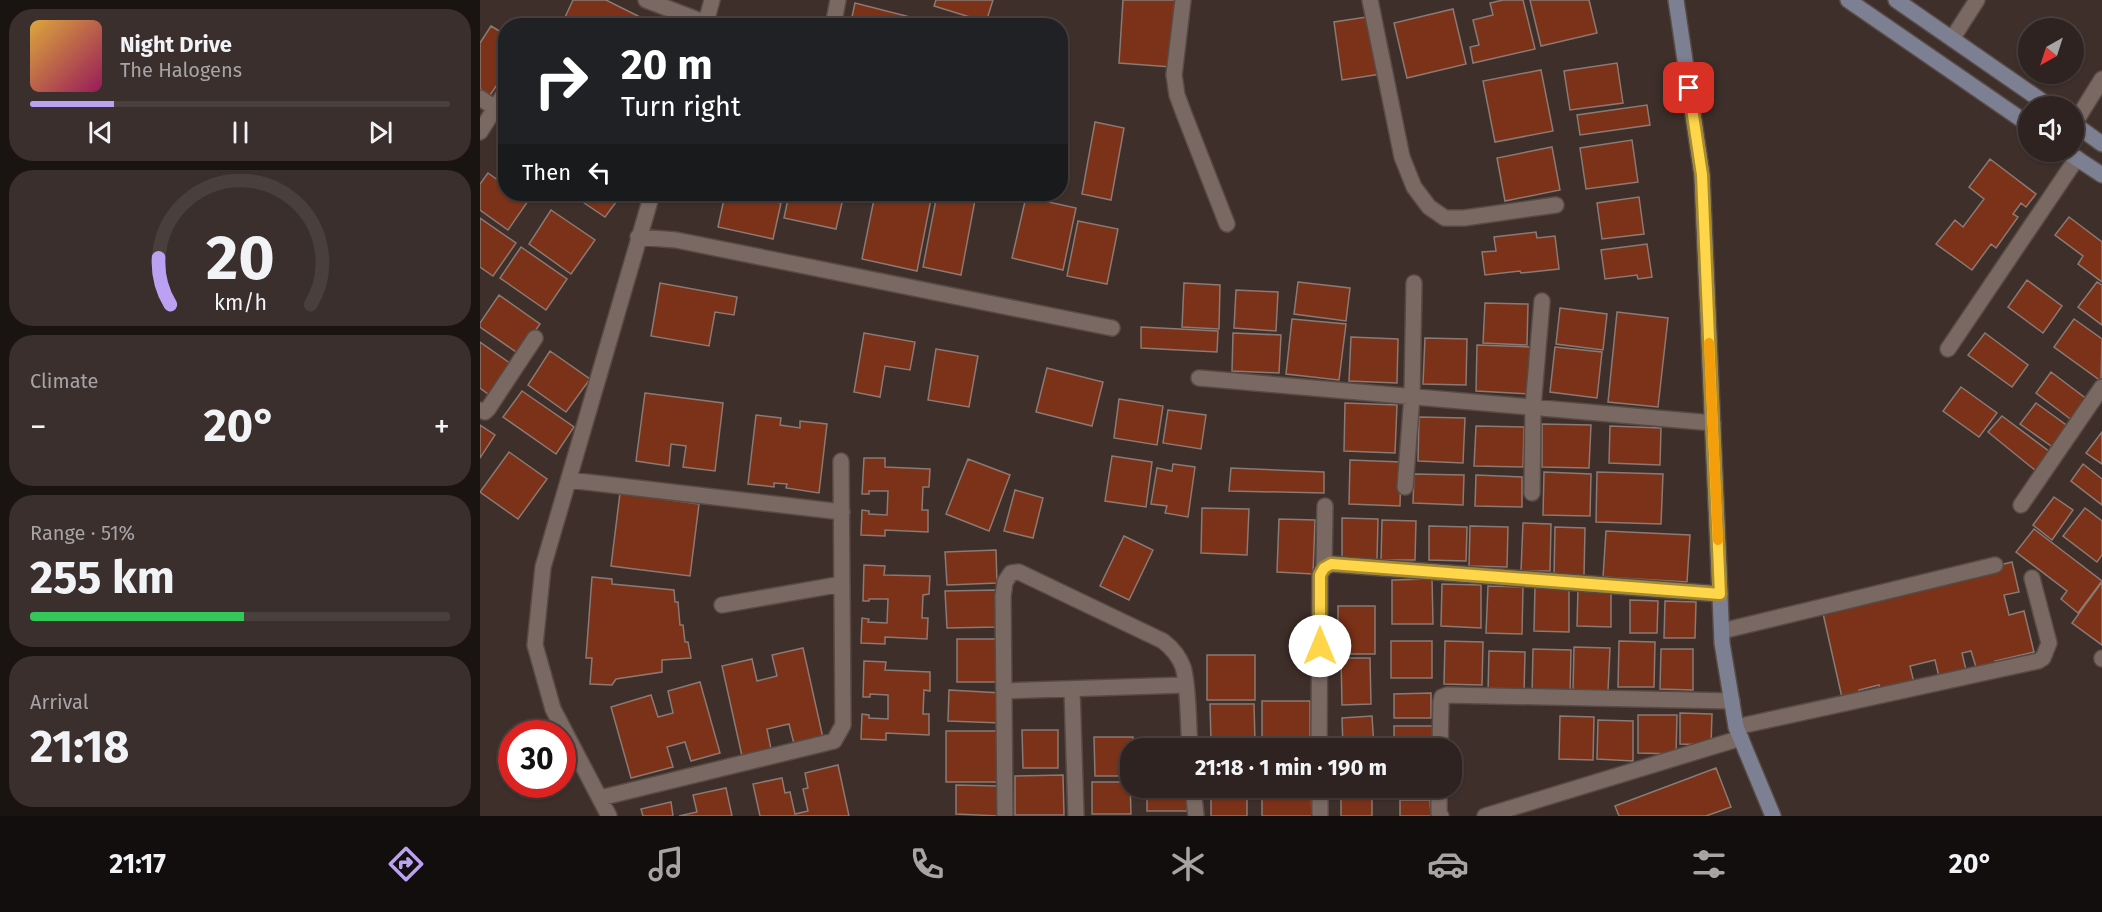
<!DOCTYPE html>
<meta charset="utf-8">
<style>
:root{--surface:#2e2320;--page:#3a2f2d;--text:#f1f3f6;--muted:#a7a4a5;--line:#49403e;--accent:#bca0f2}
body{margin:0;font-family:"Fira Sans",sans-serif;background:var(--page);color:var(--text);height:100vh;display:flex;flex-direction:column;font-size:22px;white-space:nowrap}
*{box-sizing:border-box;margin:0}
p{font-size:20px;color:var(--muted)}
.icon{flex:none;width:33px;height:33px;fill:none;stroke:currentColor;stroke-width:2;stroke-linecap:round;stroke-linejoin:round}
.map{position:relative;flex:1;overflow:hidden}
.details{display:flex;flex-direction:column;gap:9px;padding:9px;background:#191312;width:480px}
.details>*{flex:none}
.top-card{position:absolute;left:18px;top:18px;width:570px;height:183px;border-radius:24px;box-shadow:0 2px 4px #0004,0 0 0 2px var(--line);background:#202124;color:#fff;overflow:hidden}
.needle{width:39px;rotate:219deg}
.fabs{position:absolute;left:1538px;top:18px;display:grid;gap:12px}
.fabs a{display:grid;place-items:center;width:66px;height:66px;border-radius:50%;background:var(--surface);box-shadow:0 2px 4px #0004,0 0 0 2px var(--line);font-size:30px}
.speed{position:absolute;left:18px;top:720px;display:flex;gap:12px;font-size:30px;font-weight:700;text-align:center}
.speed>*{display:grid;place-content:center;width:78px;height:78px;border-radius:50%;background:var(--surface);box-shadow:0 2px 4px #0004,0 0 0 2px var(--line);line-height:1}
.speed .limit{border:9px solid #d22;background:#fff;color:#111}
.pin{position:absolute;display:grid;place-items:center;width:51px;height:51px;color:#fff;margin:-26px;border-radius:12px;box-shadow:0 3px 9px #0006}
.me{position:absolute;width:66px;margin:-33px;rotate:0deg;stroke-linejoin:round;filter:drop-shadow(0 0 4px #0008)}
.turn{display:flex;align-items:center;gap:21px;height:126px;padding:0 24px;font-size:27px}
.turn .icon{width:78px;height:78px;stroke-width:2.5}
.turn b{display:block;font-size:42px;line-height:51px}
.then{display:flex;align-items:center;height:57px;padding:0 24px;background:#0003;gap:12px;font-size:22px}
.big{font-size:45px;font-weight:700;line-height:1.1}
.details .tile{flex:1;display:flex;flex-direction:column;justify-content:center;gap:9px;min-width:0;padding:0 21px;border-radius:24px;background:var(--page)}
.details .dial{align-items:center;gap:0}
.dial svg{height:156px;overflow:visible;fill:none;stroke:var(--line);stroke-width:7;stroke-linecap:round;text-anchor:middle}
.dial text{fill:var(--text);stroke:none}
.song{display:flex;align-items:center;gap:18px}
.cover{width:72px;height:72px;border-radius:9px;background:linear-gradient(135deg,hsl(40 70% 55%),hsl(330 70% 35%))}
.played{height:6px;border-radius:3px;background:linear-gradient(90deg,var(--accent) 20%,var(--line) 20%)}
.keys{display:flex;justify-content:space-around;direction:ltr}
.heat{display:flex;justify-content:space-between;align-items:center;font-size:33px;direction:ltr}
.charge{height:9px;border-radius:4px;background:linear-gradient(90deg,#34c759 51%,var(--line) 0)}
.trip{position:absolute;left:640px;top:738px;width:342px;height:60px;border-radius:24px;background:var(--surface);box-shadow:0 2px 4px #0004,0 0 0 2px var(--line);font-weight:700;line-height:60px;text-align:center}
.tab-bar{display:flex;height:96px;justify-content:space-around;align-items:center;background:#120e0d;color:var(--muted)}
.tab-bar .icon{width:42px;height:42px}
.tab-bar .current{color:var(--accent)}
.tab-bar b{font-size:27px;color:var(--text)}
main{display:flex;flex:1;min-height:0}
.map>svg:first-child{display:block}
.building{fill:#7b3219;stroke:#8b7973;stroke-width:1.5}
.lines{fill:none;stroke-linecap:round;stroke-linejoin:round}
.street-casing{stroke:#584b46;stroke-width:18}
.secondary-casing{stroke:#584b46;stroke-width:18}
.street{stroke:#7a6963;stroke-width:15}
.secondary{stroke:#7d8092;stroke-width:15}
.route-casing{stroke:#a68a30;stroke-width:15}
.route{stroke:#ffd54a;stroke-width:10}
.slow{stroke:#f59e0b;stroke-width:10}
</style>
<main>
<section class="details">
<div class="tile">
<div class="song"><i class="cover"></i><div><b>Night Drive</b><p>The Halogens</p></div></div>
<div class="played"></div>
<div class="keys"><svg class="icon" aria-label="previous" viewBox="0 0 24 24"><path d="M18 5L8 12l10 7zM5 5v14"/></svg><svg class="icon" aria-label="pause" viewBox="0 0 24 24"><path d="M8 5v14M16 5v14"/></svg><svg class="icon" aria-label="next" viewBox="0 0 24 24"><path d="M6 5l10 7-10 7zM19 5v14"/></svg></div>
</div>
<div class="tile dial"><svg viewBox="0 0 100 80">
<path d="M14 69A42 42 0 1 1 86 69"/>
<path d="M14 69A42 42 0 0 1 8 45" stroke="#bca0f2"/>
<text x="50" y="56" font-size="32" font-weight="700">20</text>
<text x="50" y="72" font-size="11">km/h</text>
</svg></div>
<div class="tile"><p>Climate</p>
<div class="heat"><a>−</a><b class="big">20°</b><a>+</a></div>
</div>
<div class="tile"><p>Range · 51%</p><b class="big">255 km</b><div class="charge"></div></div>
<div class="tile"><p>Arrival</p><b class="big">21:18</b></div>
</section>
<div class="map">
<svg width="1622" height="816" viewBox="0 0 1622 816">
<rect width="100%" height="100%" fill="#3e2f2a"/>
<path class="building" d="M93 0H126L178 26H81Z
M456 0H513L506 22 454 6Z
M643 0H695L691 67 639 63Z
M1023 0H1043L1055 49 993 63 990 47 999 45 993 20 1013 15 1010 3Z
M1050 0H1109L1117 33 1061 46Z
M375 3 442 20 441 26H370Z
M973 9 986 64 927 78 914 23Z
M893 16 901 74 862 80 854 22Z
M447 18 476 26H445Z
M11 26 26 35V72L10 95 0 89V43Z
M1137 63 1143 103 1090 110 1084 71Z
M1061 70 1073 131 1015 142 1003 81Z
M1167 105 1170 125 1100 135 1097 115Z
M615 122 644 128 631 200 602 194Z
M1152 140 1158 182 1106 189 1100 148Z
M1072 147 1080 190 1025 201 1017 158Z
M1510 159 1556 194 1546 207 1541 203 1533 214 1538 217 1516 248 1511 244 1492 270 1456 244 1475 220 1483 227 1504 199 1489 187Z
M8 173 26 186V194H36L48 201 28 230 0 210V184Z
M91 194H142L125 217Z
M245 194H257L301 203 293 239 238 227Z
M309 194H364L356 229 304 218Z
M395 194H452L437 271 382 259Z
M457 194 495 200 481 275 443 267Z
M546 197 596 208 583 270 532 258Z
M1159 197 1164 234 1122 239 1117 203Z
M71 210 115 240 91 274 49 244Z
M1589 217 1622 242V282L1598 264 1603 256 1575 235Z
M0 218 36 243 13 276 0 267Z
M598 221 638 229 627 284 587 276Z
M1056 232 1057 238 1075 236 1079 269 1041 273 1040 271 1005 275 1002 252 1016 251 1014 237Z
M1167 244 1172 277 1158 279 1157 275 1125 279 1121 250Z
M41 247 87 279 66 310 20 278Z
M1547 280 1582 306 1563 333 1528 307Z
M818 282 870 288 866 321 814 314Z
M1617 282 1622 285V325L1598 307Z
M180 283 257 297 254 315 235 312 229 346 171 336Z
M704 283 740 285 739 329 702 327Z
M756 290 798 292 796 331 754 328Z
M19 295 60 324 39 354 0 327V323Z
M1005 303 1048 304 1047 345 1003 343Z
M1080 308 1127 314 1123 350 1076 344Z
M1137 312 1188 318 1178 407 1128 402Z
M812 319 866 324 859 380 806 374Z
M1594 319 1622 339 1621 381 1574 347Z
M661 327 738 331 737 352 661 348Z
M384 333 435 342 430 370 405 366 400 397 374 392Z
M753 333 801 335 799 373 752 371Z
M1505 333 1548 365 1532 387 1488 355Z
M871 337 918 339 917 383 869 381Z
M945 338 987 339 986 385 943 384Z
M0 342 34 366 12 397 0 388Z
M997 345 1051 347 1050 394 996 391Z
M1075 347 1122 352 1117 398 1070 392Z
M456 349 498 356 489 407 448 400Z
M70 351 110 379 86 412 48 385Z
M567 368 623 382 612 426 556 412Z
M1571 372 1608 400 1593 421 1556 393Z
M1481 387 1517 413 1499 437 1463 411Z
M42 391 94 427 76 454 23 417Z
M165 393 243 403 235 471 203 467 206 446 191 444 189 466 156 461Z
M639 399 683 406 677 445 634 438Z
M865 403 917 405 915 453 864 451Z
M1556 403 1589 427 1574 448 1540 424Z
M688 410 726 415 721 449 683 443Z
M276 415 301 418 300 425 320 428V421L347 424 339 493 306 488 307 484 294 483V487L268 484Z
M1522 416 1570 452 1556 471 1508 432Z
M939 417 985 418 983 463 938 461Z
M1062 424 1111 425 1109 468 1062 467Z
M0 425 15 435 0 458Z
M996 426 1044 427 1043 467 994 466Z
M1130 426 1181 428 1180 465 1129 463Z
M1622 432V464L1606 453Z
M29 452 67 479 38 519 0 492Z
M632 456 672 462 666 507 625 501Z
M384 458H405V467L450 469 449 487H443L442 510H448V532L405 530V536L381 535 382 510 389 511V514L407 515 408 491H389V494H382Z
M488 459 530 475 509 531 466 514Z
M870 460 921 462 920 506 869 504Z
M693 464 715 467 708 517 685 513 687 506 671 504 677 468 692 471Z
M1603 464 1622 479V505L1591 481Z
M751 468 844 472V493L749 491Z
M1064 472 1111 474 1110 516 1063 515Z
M1117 472 1183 474 1181 524 1116 522Z
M934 474 984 475 983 505 933 503Z
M996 475 1042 477V507L995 506Z
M535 490 563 498 553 538 524 531Z
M140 493 219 504 210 576 131 566Z
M1574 497 1593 510 1572 540 1553 525Z
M722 508 769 509 767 555 721 553Z
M1605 508 1622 521V555L1617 562 1583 536Z
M862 518 898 519 897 560 862 558Z
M799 519 835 520 833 574 797 572Z
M902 520 936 521 935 560H901Z
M1043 523 1071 524 1070 571H1041Z
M949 526 987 527 986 561 949 560Z
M990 526 1028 527 1027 567 989 566Z
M1075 527 1105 528 1104 576H1074Z
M1554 529 1622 581 1598 613 1581 599 1587 591 1536 552Z
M1126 531 1210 535 1207 582 1123 577Z
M644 536 673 550 649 600 620 586Z
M516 550 517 583 467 585 465 552Z
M1532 562 1539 592 1524 595 1529 615 1544 611 1554 652 1515 661 1516 667H1496L1491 651 1482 653 1486 670 1460 681 1455 660 1430 666 1435 687 1402 695 1399 685 1379 690 1381 698 1363 702 1342 609Z
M384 565 405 566 404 575 450 576 449 594 443 595 442 618H448L447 639 405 637V644L381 643 382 618 389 619 388 622 407 623 408 599H389V601H383Z
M112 577 132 579V584L194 590 195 602H198L200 625H203L205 642H208L211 658 182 660V672L136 679 132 685 110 684 112 658H106Z
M952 579 953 624H912V580Z
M1622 582V645L1592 623Z
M962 584 1001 585V628L961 626Z
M1008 586 1043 587 1042 634 1006 633Z
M1055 587 1089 588V632L1054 631Z
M1098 589 1131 590V627L1097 626Z
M517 590 518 627 467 628 465 591Z
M1150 600 1178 601 1177 633H1150Z
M1185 601 1216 602 1215 638H1184Z
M858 606H895V654H858Z
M477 639H517V682H477Z
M911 641H952V678H911Z
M965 641 1003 642 1002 685 964 684Z
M1139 641 1175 642 1174 687H1138Z
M1094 647 1130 648 1128 691H1093Z
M323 648 343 738 314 744 309 724 287 729 291 749 262 756 242 666 272 659 277 681 297 676 292 655Z
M1053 649 1091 650 1090 694 1052 693Z
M1181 649H1213V690L1180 689Z
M1009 651 1045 652 1044 693 1008 692Z
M727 655H775V700H727Z
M861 658H890L891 704 862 705Z
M384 661 406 662 405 670 450 672V691L444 690 443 714H449V735L406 733V740L381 739 382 714 389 715V718L408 719V695L390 694V697H383Z
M220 682 240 753 211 761 205 742 187 747 193 767 151 778 131 707 171 695 178 717 193 713 188 691Z
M469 690 522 693 521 723 468 721Z
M951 693V718H914V694Z
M782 701H830V748H782Z
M730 704H774L775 741H731Z
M1200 713 1232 714 1231 745 1200 744Z
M1158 715H1197L1196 754 1158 753Z
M892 716 894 748H863L862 718Z
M1080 716 1114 717 1113 760 1079 759Z
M1118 720 1153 721V761L1117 759Z
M914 726H955V748H914Z
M542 730H578V768H543Z
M466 731H521V782H466Z
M614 737H653L651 776H615Z
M358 765 369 816H280L273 784 302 778 305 793 310 792 315 814 328 811 323 789 328 788 325 773Z
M1236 768 1251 807 1226 816H1139L1135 806Z
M583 775 584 815H535V776Z
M612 782H650L651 814H612Z
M476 785 519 786V816L476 814Z
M246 788 252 816H199L217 812 213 795Z
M667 788H707V811H667Z
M729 788H769V794H729Z
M782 788H831L832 816H782Z
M861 788H892V816H861Z
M731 799H767V816H731Z
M920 800H950L951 816H920Z
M191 802 193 816H163L161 809Z"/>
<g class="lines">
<g class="street-casing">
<path id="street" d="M166 0 226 23
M703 0 694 75 697 95 704 114 747 224
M890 0 922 157 934 187 949 207 965 218H984L1076 205
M225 26 232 0
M353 26 358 0
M1472 39 1497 0
M0 98 15 108
M1594 124 1622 79
M0 132 26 91
M158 237 196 240 632 328
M1468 349 1597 158
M719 378 1233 423
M0 410 5 412 8 409 55 338
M89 480 362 512
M925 487 932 396 934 283
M1052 493 1053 407 1062 301
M1541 505 1622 387
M844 568 845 506
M242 605 362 584
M1242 631 1515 565
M1622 659V658
M592 689 596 816
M524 691 705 685
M1256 727 1558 661 1563 658 1569 643 1552 578
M839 748 840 575 844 568 851 564 1240 594
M960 748 961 702 962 697 967 695 1252 701
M713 788 716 816
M840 788V816
M959 788V813L961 816
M120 798 354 741 363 725 361 461
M129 816 73 709 55 645 63 567 172 194
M525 816 523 596 525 582 531 573 539 572 683 641C692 648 699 656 703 667 709 686 708 727 710 748
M1005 816 1261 738"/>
</g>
<g class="secondary-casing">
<path id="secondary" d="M1196 0 1222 175 1242 643 1256 727 1293 816
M1368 0 1548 124
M1416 0 1569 106
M1593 123 1622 144
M1587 152 1622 175"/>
</g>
<use href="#street" class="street"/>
<use href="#secondary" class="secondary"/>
</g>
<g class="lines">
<g class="route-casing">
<path id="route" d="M840 646V575L844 568 851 564 1240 594 1222 175 1209 88"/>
</g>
<use href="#route" class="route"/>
<path class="slow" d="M1229 343 1238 540"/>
</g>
</svg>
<div class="fabs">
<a><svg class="needle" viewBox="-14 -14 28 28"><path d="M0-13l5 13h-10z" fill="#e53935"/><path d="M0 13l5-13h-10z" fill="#a7a4a5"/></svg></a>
<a><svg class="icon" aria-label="sound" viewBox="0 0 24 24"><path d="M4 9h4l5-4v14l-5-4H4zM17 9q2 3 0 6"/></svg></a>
</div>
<div class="speed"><div class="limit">30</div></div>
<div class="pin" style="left:1209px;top:88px;background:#d93025"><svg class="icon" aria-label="arrive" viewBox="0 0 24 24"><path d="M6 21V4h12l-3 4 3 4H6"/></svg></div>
<svg class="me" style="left:840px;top:646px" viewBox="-20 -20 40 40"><circle r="19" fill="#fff"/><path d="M0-13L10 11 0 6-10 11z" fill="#ffd54a"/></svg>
<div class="trip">21:18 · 1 min · 190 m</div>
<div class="top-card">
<div class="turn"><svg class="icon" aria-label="right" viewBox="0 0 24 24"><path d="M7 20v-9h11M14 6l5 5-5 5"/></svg><div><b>20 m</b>Turn right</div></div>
<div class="then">Then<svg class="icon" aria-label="left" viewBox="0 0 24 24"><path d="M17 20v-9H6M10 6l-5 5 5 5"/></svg></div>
</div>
</div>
</main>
<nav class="tab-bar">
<b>21:17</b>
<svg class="icon current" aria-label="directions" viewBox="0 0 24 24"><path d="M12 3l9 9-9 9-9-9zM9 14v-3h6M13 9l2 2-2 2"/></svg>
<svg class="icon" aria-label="music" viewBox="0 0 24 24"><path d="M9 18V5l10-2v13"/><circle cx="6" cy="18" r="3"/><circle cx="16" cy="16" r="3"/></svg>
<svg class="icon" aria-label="phone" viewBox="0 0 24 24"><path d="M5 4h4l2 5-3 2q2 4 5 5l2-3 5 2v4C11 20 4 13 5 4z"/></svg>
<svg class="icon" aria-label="climate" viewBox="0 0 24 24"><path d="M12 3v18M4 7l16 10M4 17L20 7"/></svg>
<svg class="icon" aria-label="car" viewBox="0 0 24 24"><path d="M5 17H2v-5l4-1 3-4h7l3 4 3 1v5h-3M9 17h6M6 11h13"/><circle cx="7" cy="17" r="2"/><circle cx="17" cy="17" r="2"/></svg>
<svg class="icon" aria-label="filters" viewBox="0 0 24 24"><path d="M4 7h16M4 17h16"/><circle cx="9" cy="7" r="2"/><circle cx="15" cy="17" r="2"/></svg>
<b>20°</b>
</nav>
